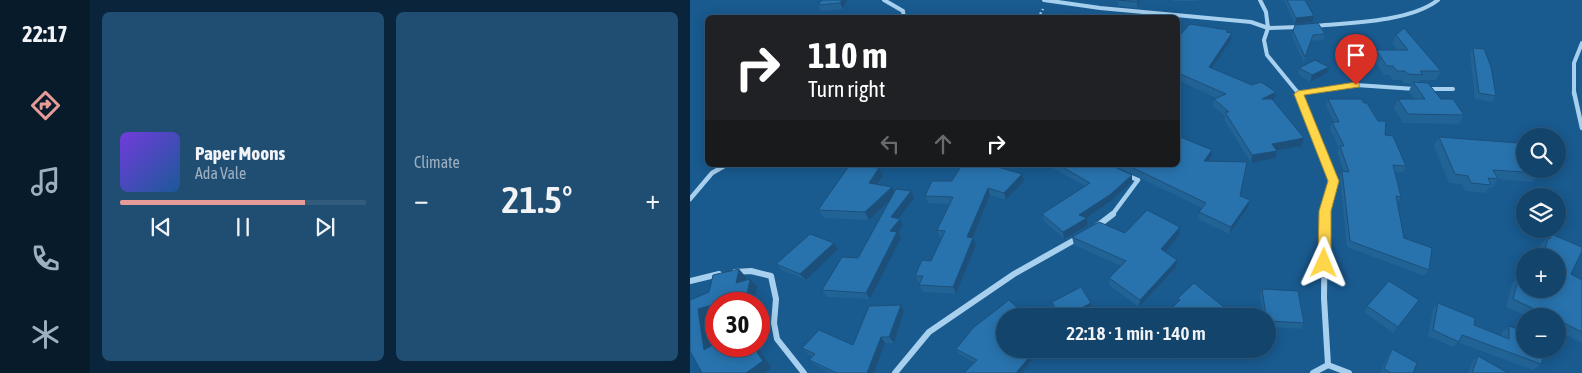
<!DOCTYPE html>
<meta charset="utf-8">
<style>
:root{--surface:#13446b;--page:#204e73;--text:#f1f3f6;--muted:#9db0c1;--line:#325c7e;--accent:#e69b98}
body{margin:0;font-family:"Asap Condensed",sans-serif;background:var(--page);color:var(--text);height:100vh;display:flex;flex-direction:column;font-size:19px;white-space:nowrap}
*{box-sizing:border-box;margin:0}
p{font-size:16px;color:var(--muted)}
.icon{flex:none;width:28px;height:28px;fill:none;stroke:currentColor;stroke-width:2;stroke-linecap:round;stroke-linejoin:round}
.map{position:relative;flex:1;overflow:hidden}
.panel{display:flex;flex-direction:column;gap:12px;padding:12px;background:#0a253b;width:600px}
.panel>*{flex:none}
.guide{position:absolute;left:15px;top:15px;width:475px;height:152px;border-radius:8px;box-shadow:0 2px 12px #0003,0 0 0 1px var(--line);background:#202124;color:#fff;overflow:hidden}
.controls{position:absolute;left:826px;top:128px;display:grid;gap:10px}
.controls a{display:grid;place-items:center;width:50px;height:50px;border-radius:50%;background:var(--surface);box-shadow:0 2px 12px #0003,0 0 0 1px var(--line);font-size:25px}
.speed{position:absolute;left:15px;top:292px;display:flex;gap:10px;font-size:25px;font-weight:700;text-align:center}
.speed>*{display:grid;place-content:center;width:65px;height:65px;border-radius:50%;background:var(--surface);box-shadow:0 2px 12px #0003,0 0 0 1px var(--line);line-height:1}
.speed .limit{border:8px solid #d22;background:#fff;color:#111}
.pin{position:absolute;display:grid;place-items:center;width:42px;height:42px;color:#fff;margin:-51px -21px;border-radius:50% 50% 50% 0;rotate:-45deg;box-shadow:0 0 5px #0007}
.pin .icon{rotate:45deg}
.me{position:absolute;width:55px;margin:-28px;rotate:1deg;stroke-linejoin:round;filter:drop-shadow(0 0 4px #0008)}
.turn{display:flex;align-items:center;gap:18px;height:105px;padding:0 20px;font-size:22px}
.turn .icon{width:65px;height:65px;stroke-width:2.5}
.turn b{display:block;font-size:35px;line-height:42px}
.lanes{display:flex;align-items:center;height:48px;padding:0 20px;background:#0003;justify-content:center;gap:25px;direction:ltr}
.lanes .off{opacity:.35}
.big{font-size:38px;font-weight:600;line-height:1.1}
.panel .tile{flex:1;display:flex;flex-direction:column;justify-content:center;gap:8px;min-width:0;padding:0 18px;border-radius:8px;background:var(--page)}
.song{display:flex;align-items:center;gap:15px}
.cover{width:60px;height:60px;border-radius:8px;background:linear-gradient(135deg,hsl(260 70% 55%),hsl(210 70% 35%))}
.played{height:5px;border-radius:2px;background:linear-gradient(90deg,var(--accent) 75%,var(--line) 75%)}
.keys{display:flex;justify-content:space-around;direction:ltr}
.heat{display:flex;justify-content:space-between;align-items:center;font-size:28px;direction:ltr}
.panel .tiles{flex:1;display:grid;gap:12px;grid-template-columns:repeat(2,1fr)}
.trip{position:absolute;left:306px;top:308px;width:280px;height:50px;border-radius:25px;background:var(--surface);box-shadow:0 2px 12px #0003,0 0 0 1px var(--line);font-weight:600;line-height:50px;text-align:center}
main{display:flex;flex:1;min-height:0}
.menu{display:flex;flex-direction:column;width:90px;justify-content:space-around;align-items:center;background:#081b2b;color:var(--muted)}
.menu .icon{width:35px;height:35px}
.menu .active{color:var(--accent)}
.menu b{font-size:22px;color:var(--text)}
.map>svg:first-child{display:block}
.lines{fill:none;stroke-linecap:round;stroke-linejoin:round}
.path{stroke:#a7d0ef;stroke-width:2.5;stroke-dasharray:2 2.5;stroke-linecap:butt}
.minor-far2{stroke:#a7d0ef;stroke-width:4}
.minor-far1{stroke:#a7d0ef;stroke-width:4.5}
.minor{stroke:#a7d0ef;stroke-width:6}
.wall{fill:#226396}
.shaded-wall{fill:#1c507a}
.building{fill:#2873ae;stroke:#1c507a}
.route{fill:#ffd54a;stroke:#a68a30}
</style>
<main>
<nav class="menu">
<b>22:17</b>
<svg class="icon active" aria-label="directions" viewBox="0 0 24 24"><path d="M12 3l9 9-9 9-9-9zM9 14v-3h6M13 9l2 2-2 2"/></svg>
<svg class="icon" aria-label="music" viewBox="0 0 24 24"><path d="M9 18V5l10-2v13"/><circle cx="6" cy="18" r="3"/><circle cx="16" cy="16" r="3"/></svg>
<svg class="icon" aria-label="phone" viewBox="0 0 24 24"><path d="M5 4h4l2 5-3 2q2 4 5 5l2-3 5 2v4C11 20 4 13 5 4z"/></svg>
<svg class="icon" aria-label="climate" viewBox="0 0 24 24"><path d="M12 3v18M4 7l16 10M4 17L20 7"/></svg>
</nav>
<section class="panel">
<div class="tiles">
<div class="tile">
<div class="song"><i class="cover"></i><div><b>Paper Moons</b><p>Ada Vale</p></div></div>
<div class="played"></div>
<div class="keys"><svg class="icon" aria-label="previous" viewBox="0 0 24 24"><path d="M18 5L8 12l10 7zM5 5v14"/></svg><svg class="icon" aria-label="pause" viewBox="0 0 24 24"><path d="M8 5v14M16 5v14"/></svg><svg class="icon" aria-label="next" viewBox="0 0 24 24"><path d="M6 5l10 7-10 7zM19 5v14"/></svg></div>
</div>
<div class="tile"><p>Climate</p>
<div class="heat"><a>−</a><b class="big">21.5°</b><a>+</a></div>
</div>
</div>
</section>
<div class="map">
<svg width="892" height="373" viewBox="0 0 892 373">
<rect width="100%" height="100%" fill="#195a8f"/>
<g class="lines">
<path class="path" d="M348 18 353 9"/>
<path class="minor-far2" d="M194 0 213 11 214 18
M354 0 410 8 561 22 578 28 610 27
M570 0 576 12 578 28 574 40 577 55 609 94
M624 26C659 23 720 22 748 0
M738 89H763
M609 93 666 85 725 89
M884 94V63L892 43"/>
<path class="minor-far1" d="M608 92 644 181 635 215
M884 92 892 128
M609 93 614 92
M0 199 22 173 36 165
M422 215 448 180 436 175"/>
<path class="minor" d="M406 227 423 214
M45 272 61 271 81 276 86 299 84 323 87 339 114 373
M0 281 29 274
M638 365 659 373
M205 373 239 332 324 274 388 238
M623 373 638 365 634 298 635 214"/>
</g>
<path class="wall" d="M132 0H157L153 9 131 11 128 5Z
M428 0H450L447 8 428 6Z
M482 0H508V1H482Z
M594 0H615L622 22 605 24Z
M603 31 635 34 633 40 621 41 614 63 602 37Z
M537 32 542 33 541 40 522 68 562 85 586 92 584 100H583L611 146 587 151 585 158 561 163 534 120 535 116 523 106 524 99 526 98 488 80V37Z
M706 35 751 71 746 80H730L729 82 751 99 774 115 769 124 713 123 704 108 708 99H724L719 91 722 84 714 83 712 80H703L699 75H694L683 59 686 50H708L702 43Z
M783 48 806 96 802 102 785 99 780 54Z
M609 68 637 73 620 82 608 74Z
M638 99 695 135 716 166 713 172H704L711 197 707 203 714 238 739 270 734 276 657 247 650 178 652 171 654 172 647 152 649 148 640 129 642 122H644L636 106Z
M749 137 849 173 842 182 808 179 802 188 799 187 795 193 775 191 772 184 759 183 744 146Z
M521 157 518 161 550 196 558 207 539 234 508 219 509 212 512 208 423 165H488Z
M272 165H315L313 168 334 181 316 200 300 195 283 238 286 245 266 294 233 292 229 285 230 283H229L225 276 241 261 252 238 250 237 247 230 260 204 238 203 235 196 262 181Z
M359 165H420L442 175V182L421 201 396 218H397L398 225 374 239 354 221 352 214 395 186 359 166Z
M193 176 188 185 202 187 204 191 224 198 209 219 213 225 208 232 211 238 180 299 137 297 132 290 168 258 198 203 179 220 134 218 128 210Z
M435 233 489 235 475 252 486 267 449 307 420 286 419 278 431 266 384 245 382 237Z
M861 234 881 274 892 280V343L868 331V316H836L816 307 822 284 829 277 835 289H868V256H848L850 245Z
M148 249 116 280 92 270 86 264Z
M572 289 614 323 611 329 578 327V316H573L570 295Z
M729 300 703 333 674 312 677 306Z
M362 302 401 303 402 310 389 316H368L363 308Z
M748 303 784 325 812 337V332L819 326 851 364 843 370 768 342 763 347 738 336 743 309Z
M211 305 214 311 204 343H195L184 373H141L125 365 119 360 123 356 118 354 112 348 163 345Z
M266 349H350V350L332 373H274L285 363 269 354Z
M472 349H498L487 361Z
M702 349 723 373H690L698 355Z
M788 356 818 373H778L782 362Z"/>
<path class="shaded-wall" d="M152 0H157L153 9 150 3Z
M448 0H450L447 8V2Z
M624 16 622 22 605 24 606 18Z
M542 33 541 40 518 74 519 67Z
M639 67 637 73 620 82 622 75Z
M586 92 584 100 570 106 572 99Z
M614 138 611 146 580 152 582 144Z
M522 150 521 157 513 168 514 161Z
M587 151 585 158 561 163 562 155Z
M309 165H315L310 174 308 167Z
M189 168 193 176 183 191 179 183Z
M332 174 334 181 316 200 314 193Z
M442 175V182L421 201 390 222 389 215Z
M202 187 206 195 179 220 175 212Z
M298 188 300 195 280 245 277 237Z
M221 191 224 198 205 224 201 217Z
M560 200 558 207 539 234 541 227Z
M397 218 398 225 374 239 373 232Z
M210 219 213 225 208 232 211 238 180 299 176 293 200 231Z
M490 227 489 235 471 257V249Z
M283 238 286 245 266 294 263 287Z
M144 243 148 249 116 280 110 274Z
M487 260 486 267 449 307 450 300Z
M49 269 56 277 53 290 46 283Z
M60 279 67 286 65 303 60 304H27Z
M401 303 402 310 389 316H376Z
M26 304V314L17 316 24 357 14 350 8 309Z
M211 305 214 311 204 343 199 337Z
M535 308 534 314 532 316H527Z
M191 337 195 343 184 373H177Z
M63 346H67L81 368 74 373H56Z
M346 349H350V350L332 373H326Z
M494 349H498L487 361V356Z"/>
<path class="building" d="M132 0H152L150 3 128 5Z
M428 0H448L447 2Z
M597 0H615L624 16 606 18Z
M376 13 391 15 389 18H371Z
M628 23 635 34 623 35 615 57 603 31 605 25Z
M500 24 538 30 536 32 542 33 519 67 562 85 571 82 586 92 572 99H582L614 138 582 144 587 151 562 155 535 112H539L524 99 536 94 488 73V37Z
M714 28 751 71H730L733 75 718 74 715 71H707L703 66H697L686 50H718L706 35Z
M783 48 794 49 801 67 806 96 789 93Z
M625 60 639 67 622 75 609 68Z
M723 82 738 83 751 99H763L774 115 718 114 708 99H735Z
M638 99H671L674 103H677L688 121H696L695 135 703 136 716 166 703 165 711 197 706 196 714 238 742 248 739 270 660 241 652 171 659 172 650 146H654L642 122H649Z
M488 136 522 150 514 161 557 162 550 196 560 200 541 227 509 212 516 203 437 165H488Z
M749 137 828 143 835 153V169H846L849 173 803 170 808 179 798 178 801 185 781 183 778 176 765 174Z
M272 165H309L308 167 332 174 314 193 298 188 277 237 283 238 263 287 229 285 233 276H225L232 260 241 261 255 231 247 230 263 197 235 196 242 181H262Z
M369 165H420L442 175 421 194 389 215 397 218 373 232 352 214 400 183Z
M159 166 189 168 179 183 202 187 175 212 128 210Z
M206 189 221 191 201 217 210 219 200 231 207 232 176 293 132 290 152 257 168 258Z
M457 210 490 227 471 249 487 260 450 300 419 278 436 261 382 237 409 222 435 233Z
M120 234 144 243 110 274 86 264Z
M861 234 892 247V251L881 274 892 280V332L868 320V316H859L823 299 829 277 835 280V289H868V256H853L858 238 860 239Z
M49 269 46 283 60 279 57 295 8 309 14 350 26 343V346H63L73 361 56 373H12L0 351V300L19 292 23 275Z
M699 281 729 300 708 327 677 306Z
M504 283 535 308 527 316H474L490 300 488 298Z
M391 287 401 303 376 316H370L362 302Z
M572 289 608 291 614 323 578 321V316H576Z
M319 300 336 316H315V349H346L326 373H274L287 360 266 349 283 328Z
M748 303 785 318 784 325 819 339V326L835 332V349H845V350L855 354 851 364 772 335 769 342 743 330Z
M211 305 199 337H191L177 373H147L119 360 125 354 112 348 129 330 163 345 179 306Z
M479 349H494L487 356Z
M702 349 727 363 723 373H701L694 369Z
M788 356 818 373H782Z"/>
<path class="route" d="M666 82 669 83V87L614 95 649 181 641 211V263L634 269 628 263 629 211 638 181 604 94 608 91Z"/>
</svg>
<div class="controls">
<a><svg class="icon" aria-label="search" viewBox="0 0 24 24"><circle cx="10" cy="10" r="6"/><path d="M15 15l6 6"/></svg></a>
<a><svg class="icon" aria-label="layers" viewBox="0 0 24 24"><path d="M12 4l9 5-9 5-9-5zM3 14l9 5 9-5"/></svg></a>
<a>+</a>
<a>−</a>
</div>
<div class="speed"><div class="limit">30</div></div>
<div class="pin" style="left:666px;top:85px;background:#d93025"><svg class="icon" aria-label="arrive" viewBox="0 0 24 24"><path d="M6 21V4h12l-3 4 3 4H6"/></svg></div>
<svg class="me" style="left:634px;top:263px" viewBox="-20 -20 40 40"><path d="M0-17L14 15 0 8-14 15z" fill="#ffd54a" stroke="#fff" stroke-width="4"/></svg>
<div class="trip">22:18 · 1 min · 140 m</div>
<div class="guide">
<div class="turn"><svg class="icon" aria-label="right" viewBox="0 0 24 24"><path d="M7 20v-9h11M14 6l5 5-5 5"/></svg><div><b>110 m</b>Turn right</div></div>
<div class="lanes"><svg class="icon off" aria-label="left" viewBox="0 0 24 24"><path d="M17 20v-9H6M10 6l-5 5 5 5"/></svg><svg class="icon off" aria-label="ahead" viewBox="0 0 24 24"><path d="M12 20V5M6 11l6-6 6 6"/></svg><svg class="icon" aria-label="right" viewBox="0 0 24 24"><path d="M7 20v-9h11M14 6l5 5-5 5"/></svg></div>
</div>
</div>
</main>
